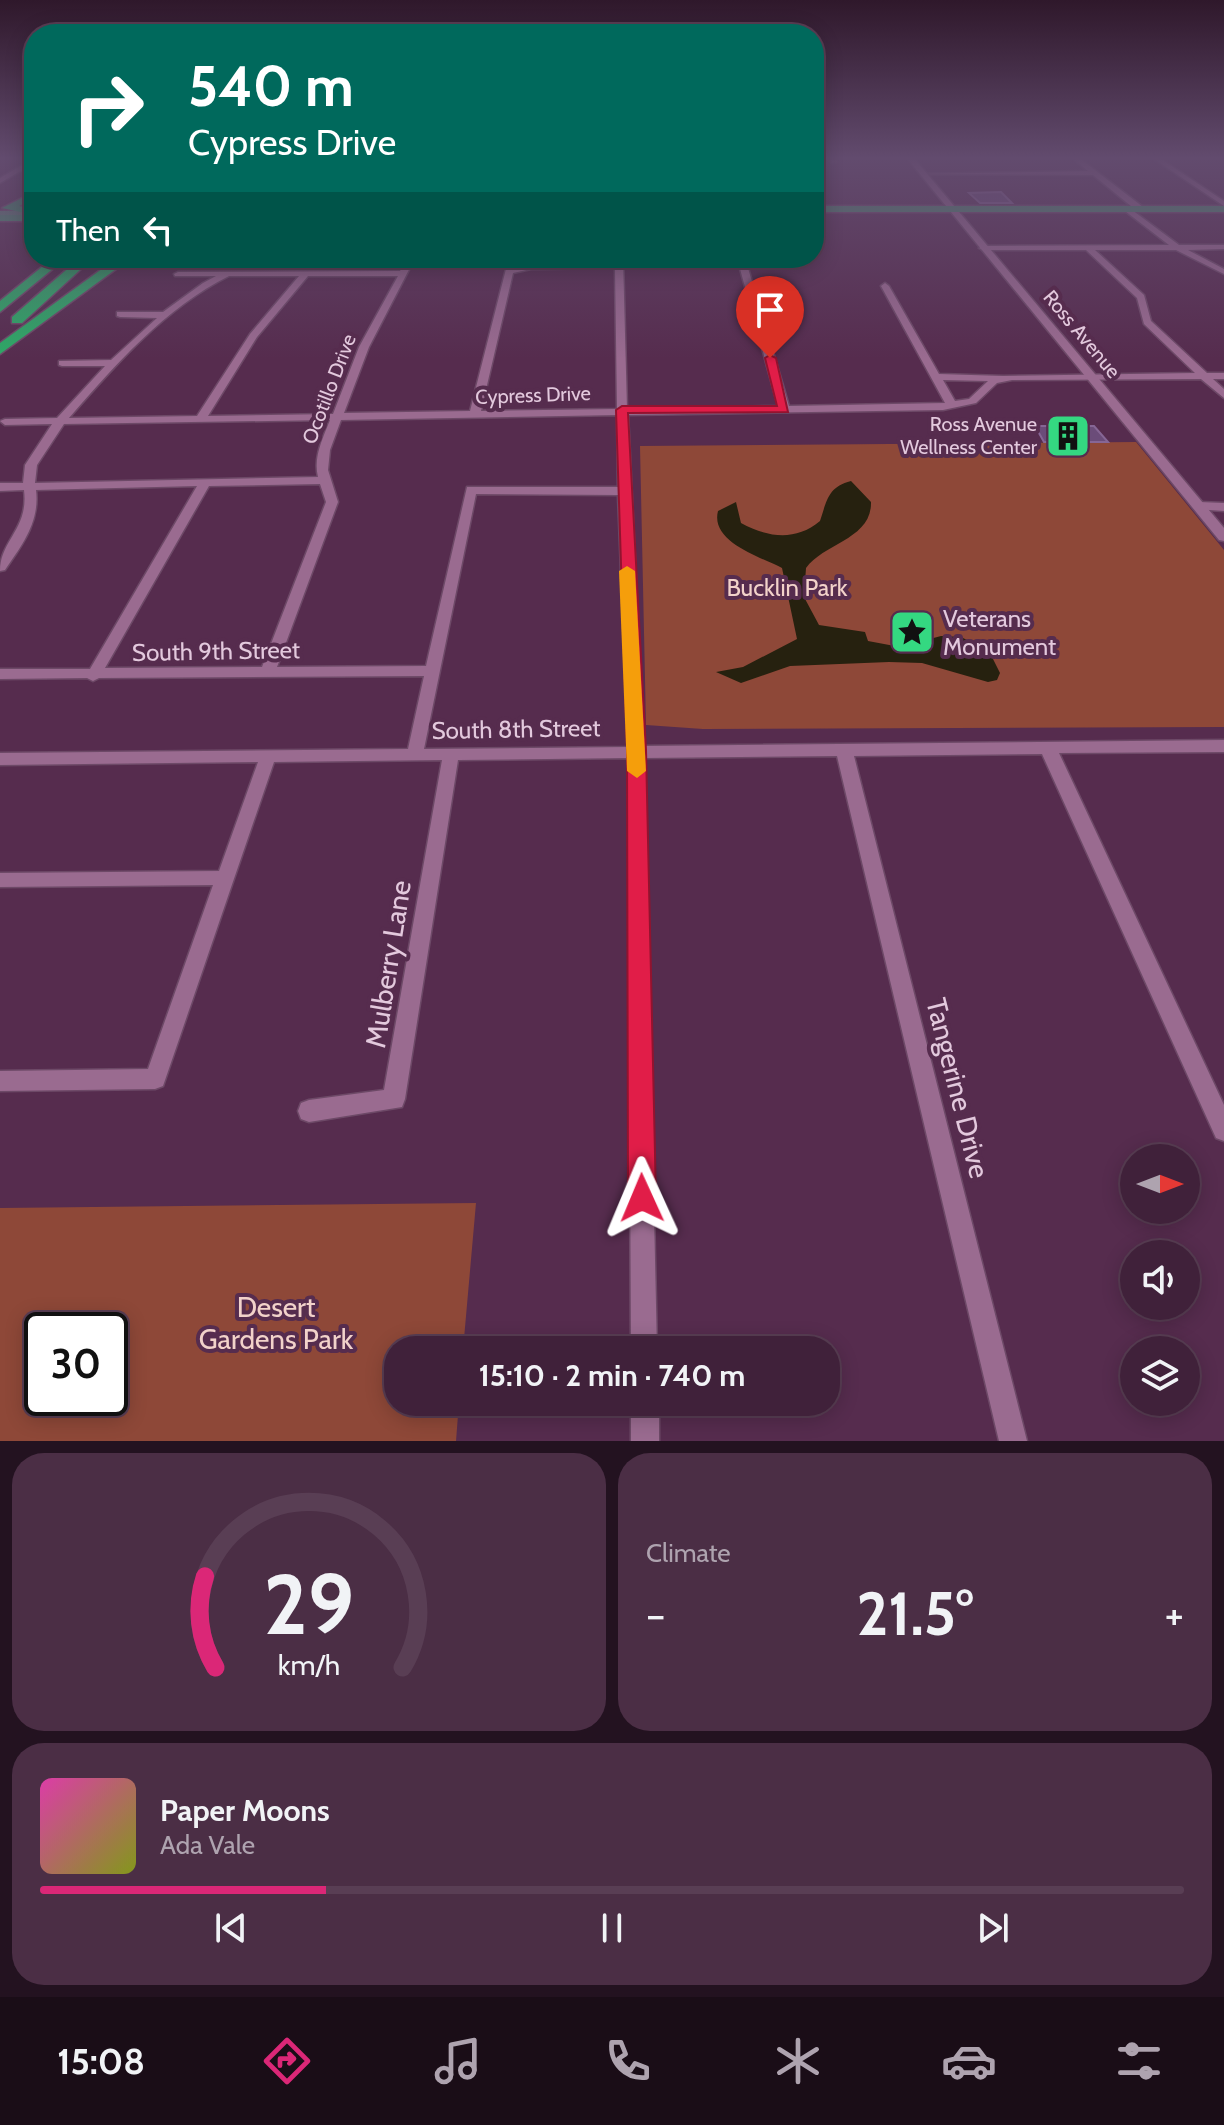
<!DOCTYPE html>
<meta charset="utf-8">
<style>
:root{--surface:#40213a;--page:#4b2e45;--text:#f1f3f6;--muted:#aea3af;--line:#593e54;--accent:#db2777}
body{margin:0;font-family:Cabin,sans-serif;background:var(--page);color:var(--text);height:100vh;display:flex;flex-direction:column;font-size:30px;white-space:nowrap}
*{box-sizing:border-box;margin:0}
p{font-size:26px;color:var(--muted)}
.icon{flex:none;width:44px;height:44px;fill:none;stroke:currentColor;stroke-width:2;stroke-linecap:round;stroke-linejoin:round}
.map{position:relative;height:1441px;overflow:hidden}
.drawer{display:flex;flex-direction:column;gap:12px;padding:12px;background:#231220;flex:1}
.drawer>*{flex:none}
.banner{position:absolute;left:24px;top:24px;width:800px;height:244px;border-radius:32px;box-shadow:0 4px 20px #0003,0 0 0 2px var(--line);background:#00695c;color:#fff;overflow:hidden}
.needle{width:52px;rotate:90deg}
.buttons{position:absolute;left:1120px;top:1144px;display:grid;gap:16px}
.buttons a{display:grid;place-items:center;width:80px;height:80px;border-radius:50%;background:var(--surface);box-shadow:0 4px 20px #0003,0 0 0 2px var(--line);font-size:40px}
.speed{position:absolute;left:24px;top:1312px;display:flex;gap:16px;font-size:40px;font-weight:700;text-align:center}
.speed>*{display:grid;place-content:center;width:104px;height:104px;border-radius:50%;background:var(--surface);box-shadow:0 4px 20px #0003,0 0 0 2px var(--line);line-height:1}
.speed .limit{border:4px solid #111;border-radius:12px;background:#fff;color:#111}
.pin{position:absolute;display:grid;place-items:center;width:68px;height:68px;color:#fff;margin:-82px -34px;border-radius:50% 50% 50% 0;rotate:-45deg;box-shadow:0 0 8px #0007}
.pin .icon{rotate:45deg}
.me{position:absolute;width:88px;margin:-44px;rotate:359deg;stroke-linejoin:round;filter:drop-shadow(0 0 6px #0008)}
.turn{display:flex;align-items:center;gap:28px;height:168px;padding:0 32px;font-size:36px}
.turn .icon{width:104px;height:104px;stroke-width:2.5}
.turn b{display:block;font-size:56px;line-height:68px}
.then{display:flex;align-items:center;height:76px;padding:0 32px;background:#0003;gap:16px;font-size:30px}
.big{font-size:60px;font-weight:800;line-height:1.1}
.drawer .card{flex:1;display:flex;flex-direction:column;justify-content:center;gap:12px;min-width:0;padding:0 28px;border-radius:32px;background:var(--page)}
.drawer .dial{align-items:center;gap:0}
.dial svg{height:208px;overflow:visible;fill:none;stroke:var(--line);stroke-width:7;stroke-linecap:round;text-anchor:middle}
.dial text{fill:var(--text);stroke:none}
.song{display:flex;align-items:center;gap:24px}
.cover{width:96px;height:96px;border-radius:12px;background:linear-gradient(135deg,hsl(320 70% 55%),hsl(70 70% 35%))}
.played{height:8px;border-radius:4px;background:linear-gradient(90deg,var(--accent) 25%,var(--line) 25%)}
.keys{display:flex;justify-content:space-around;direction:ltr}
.heat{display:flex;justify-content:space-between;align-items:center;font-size:44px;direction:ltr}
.drawer .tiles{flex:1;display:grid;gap:12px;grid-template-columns:1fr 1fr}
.card:last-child{grid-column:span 2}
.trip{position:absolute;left:384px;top:1336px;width:456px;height:80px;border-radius:32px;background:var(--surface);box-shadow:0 4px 20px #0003,0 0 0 2px var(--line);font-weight:800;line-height:80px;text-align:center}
.tab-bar{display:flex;height:128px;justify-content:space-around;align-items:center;background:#1a0d17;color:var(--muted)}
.tab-bar .icon{width:56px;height:56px}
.tab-bar .active{color:var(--accent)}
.tab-bar b{font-size:36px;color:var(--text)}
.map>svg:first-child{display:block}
.green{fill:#8e4838;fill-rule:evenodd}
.water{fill:#26210f}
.building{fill:#6b4c79;stroke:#866695;stroke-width:2}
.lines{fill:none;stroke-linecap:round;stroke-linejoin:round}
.minor-casing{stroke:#6d4967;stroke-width:3}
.tertiary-casing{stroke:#6d4967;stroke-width:3}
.primary-casing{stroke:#6d4967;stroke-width:3}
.trunk-casing{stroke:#6d4967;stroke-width:3}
.motorway-casing{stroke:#6d4967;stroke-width:3}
.minor{fill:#9a6b90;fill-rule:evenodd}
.tertiary{fill:#9a6b90;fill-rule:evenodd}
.primary{fill:#599077;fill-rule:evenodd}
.trunk{fill:#439c6e;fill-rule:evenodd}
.motorway{fill:#2da966;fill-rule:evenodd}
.route{fill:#e11d48;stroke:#92132f;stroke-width:2}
.slow{fill:#f59e0b}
.labels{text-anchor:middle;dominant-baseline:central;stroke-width:8;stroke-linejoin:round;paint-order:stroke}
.far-street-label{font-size:20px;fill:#e3c9dd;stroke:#562c4e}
.far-poi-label{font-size:20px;fill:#e3c9dd;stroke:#562c4e;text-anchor:end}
.park-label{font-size:24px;fill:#f2d2ca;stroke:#562c4e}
.poi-label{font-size:24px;fill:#e3c9dd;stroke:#562c4e;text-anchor:start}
.street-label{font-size:24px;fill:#e3c9dd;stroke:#562c4e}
.near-street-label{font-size:28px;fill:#e3c9dd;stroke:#562c4e}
.near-park-label{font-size:28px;fill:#f2d2ca;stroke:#562c4e}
</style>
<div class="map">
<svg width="1224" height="1441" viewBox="0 0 1224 1441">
<rect width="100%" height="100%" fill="#562c4e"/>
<path class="green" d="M1136 442 1224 550V727L703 729 646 725 640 446Z
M476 1203 463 1350H398V1402H459L456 1441H0V1208ZM42 1330H110V1398H42Z"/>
<path class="water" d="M851 481 871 502C872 539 824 543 806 568L804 597 819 625 865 632 868 641 900 647 941 636 961 637 989 651 1000 673 997 680 988 682 922 663 889 662 790 666 741 683 716 672 743 667 797 639 782 568C761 557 710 542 718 511L736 502 741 523C767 537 795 542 820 521 827 500 828 487 851 481Z"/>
<path class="building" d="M1001 192 1012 203H980L969 193Z
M1035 426H1094L1108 442H1044Z"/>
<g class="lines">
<g class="minor-casing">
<path id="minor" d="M828 157H834L837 162 832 163Z
M1071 157H1078L1143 207V211H1137L1093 175 920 174 1088 171Z
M1151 157H1158L1224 201V206Z
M34 158V163L0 183V178Z
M1128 207 1179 245H1224V249L1188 250 1224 269V274L1176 250H1095L1144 295 1151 321 1207 373H1224V379H1213L1224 389V398L1201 379 1012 380 997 383 976 403 943 410 628 415 644 746 1224 740V752L1059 753 1224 1105V1141L1216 1138 1042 754 854 756 1027 1441H999L837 756 644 758 657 1350H631L628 758 458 760 405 1099 402 1107 309 1122 301 1119 298 1111 301 1103 309 1100 384 1090 442 760 274 762 163 1086 155 1089 0 1091V1071L148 1069 213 885 0 887V873L219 871 258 762 0 765V753L408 749 424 676 99 678 93 681 87 678 0 679V669H90L197 486 36 490C40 522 22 545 5 570L0 571C0 540 29 529 24 490L0 491V483H23L25 465 52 424 5 425 0 421 5 419 57 418 105 366H62L59 365V361L111 360 157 318 120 317 117 316V312H163L203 283 216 276H175L174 274 178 272 400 271 407 258H415L369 347 344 413 470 411 506 269 531 265 615 264V258H623L627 409 778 406 737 258H745L789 406 945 403 881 286 885 283 889 286 939 374 1003 376 1195 373 1144 324 1137 298 1086 250H983L979 248 983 246 1169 245 1125 211ZM615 268 617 409 481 411 513 273 531 269ZM229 276H299L250 334 197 416 69 418C115 365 165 308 229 276ZM308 276H398L359 347 333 414 208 416 257 337ZM943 380 988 381 969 399 955 401ZM617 415 618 487H467L426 666 277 667 338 502 328 470 330 450 341 420ZM330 420C323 438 313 457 318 477L35 483 37 465 64 424ZM320 484 326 502 262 667 105 668 209 486ZM476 494 618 495 628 747 424 749Z
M1199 502 1224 503V511L1195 509 1193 506Z
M631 1402H659V1441H631Z"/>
</g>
<g class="tertiary-casing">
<path id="tertiary" d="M906 157H913L1224 528V541L1219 540Z"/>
</g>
<g class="primary-casing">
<path id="primary" d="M34 210V216L0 217V211Z"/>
</g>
<g class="trunk-casing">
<path id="trunk" d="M814 206H1224V212H814Z
M0 215H34V221H0Z"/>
</g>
<g class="motorway-casing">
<path id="motorway" d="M34 192V199L19 206 34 209V215L2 208Z
M53 258H66L0 312V301Z
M80 258H93L22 323H12V317Z
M117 258H131L0 354V343Z"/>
</g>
<use href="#minor" class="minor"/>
<use href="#tertiary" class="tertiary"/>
<use href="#primary" class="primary"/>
<use href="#trunk" class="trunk"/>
<use href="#motorway" class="motorway"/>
</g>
<linearGradient id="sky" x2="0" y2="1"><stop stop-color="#2f182b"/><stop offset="0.44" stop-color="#624b6e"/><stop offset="1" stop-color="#624b6e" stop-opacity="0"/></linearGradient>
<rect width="1224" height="359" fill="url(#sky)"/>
<path class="route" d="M770 355 776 358 788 412 628 413 646 750 656 1198 652 1208 642 1212 632 1208 628 1198 627 750 616 410 622 406H777L765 358Z"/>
<path class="slow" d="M627 566 635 571 646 771 637 778 627 771 619 571Z"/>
<defs>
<g id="building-square" transform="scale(2.3)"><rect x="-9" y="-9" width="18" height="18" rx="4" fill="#34d881" stroke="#562c4e"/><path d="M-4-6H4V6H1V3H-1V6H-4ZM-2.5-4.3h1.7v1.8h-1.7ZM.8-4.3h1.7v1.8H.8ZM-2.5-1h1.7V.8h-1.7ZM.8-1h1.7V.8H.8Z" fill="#111"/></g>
<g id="sight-square" transform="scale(2.3)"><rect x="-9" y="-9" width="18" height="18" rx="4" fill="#34d881" stroke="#562c4e"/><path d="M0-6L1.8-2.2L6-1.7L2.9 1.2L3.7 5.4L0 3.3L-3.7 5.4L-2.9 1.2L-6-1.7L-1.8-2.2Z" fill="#111"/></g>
</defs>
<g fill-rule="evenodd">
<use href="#building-square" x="1068" y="436"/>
<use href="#sight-square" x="912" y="632"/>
</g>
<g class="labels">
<g class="far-street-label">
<text transform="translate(1082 334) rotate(50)">Ross Avenue</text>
<text transform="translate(329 389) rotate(-69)">Ocotillo Drive</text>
<text transform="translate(533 395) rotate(-2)">Cypress Drive</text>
</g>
<g class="far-poi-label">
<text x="1037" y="424">Ross Avenue<tspan x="1037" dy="23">Wellness Center</tspan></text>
</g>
<g class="park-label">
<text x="787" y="587">Bucklin Park</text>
</g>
<g class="poi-label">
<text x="943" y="618">Veterans<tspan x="943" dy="28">Monument</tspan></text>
</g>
<g class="street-label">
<text transform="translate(216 651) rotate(-1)">South 9th Street</text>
<text transform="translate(516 729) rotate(-1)">South 8th Street</text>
</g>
<g class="near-street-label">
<text transform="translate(388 964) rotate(-81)">Mulberry Lane</text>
<text transform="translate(958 1088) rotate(76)">Tangerine Drive</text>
</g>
<g class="near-park-label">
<text x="276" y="1307">Desert<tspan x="276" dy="32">Gardens Park</tspan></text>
</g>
</g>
</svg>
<div class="buttons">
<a><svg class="needle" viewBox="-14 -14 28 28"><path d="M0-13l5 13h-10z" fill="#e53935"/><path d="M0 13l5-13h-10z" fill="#aea3af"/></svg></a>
<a><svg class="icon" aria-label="sound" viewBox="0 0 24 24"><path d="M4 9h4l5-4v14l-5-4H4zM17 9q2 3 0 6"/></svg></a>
<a><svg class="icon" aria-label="layers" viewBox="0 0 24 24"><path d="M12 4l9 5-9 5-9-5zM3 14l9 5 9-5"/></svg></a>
</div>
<div class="speed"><div class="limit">30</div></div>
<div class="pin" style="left:770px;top:358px;background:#d93025"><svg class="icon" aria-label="arrive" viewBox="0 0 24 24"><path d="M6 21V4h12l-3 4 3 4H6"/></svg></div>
<svg class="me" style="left:642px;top:1198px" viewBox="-20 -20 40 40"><path d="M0-17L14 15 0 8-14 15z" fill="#e11d48" stroke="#fff" stroke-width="4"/></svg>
<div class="trip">15:10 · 2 min · 740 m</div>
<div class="banner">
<div class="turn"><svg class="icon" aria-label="right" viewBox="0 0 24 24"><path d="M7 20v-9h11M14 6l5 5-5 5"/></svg><div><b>540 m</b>Cypress Drive</div></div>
<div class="then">Then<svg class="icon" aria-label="left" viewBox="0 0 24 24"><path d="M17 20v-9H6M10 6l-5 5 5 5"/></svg></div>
</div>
</div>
<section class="drawer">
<div class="tiles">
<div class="card dial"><svg viewBox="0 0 100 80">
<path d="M14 69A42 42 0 1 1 86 69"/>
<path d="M14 69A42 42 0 0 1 10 34" stroke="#db2777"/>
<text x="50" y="56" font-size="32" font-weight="700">29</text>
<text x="50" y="72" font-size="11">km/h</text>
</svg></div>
<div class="card"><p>Climate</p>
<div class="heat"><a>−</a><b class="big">21.5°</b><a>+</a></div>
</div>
<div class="card">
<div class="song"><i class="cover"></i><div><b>Paper Moons</b><p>Ada Vale</p></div></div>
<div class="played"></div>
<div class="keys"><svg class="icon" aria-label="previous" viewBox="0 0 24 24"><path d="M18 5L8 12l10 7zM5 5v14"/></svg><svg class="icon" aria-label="pause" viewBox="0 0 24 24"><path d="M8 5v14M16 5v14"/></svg><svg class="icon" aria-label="next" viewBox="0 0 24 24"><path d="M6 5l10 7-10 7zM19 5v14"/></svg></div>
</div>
</div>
</section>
<nav class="tab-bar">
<b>15:08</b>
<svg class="icon active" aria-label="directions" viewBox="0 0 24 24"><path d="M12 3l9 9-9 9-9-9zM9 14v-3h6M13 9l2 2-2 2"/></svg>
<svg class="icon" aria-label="music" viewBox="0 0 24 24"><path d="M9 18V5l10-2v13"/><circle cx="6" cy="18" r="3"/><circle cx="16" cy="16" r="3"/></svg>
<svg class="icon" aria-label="phone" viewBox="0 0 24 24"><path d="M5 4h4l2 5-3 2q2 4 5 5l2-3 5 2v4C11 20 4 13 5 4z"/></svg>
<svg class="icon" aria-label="climate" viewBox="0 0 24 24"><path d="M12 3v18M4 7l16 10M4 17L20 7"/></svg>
<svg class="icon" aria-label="car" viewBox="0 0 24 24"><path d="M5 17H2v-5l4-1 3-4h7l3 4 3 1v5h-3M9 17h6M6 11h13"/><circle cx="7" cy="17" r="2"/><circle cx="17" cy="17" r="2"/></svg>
<svg class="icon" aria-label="filters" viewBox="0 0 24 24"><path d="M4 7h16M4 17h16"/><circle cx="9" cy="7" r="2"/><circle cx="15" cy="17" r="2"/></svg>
</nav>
